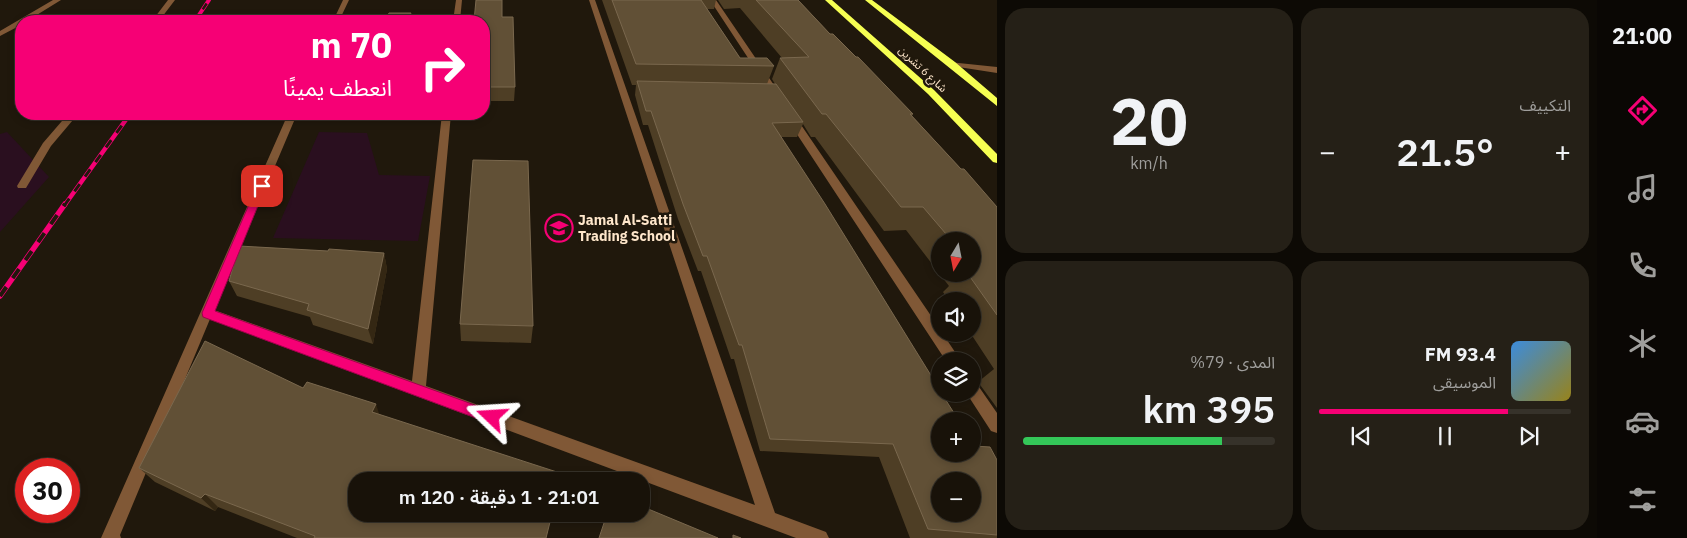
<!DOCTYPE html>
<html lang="ar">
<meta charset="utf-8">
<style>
:root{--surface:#181209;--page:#252017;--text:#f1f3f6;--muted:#9f9e9c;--line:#36322a;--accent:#f60075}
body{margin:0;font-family:"IBM Plex Sans","Noto Sans Arabic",sans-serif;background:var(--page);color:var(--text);direction:rtl;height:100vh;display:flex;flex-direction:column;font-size:19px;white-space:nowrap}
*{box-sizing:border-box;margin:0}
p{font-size:16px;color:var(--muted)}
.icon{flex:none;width:28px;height:28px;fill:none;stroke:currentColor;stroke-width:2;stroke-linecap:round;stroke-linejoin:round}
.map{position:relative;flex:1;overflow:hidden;direction:ltr}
.panel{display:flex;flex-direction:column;gap:8px;padding:8px;background:#0d0a05;width:600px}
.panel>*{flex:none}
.top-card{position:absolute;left:15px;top:15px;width:475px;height:105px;border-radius:20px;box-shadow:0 2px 8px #0003,0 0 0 1px var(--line);direction:rtl;background:#f60075;color:#fff;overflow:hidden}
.needle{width:32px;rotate:190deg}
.fabs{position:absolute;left:931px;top:232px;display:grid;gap:10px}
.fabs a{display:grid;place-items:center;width:50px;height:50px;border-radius:50%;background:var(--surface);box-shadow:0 2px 8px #0003,0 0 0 1px var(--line);font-size:25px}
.speed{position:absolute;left:15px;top:458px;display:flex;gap:10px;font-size:25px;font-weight:700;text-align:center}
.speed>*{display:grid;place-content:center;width:65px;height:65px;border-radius:50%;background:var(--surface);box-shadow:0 2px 8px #0003,0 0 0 1px var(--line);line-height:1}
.speed .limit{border:8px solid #d22;background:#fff;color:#111}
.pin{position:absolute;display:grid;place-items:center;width:42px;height:42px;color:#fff;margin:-21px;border-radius:10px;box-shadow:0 2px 8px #0006}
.me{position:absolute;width:55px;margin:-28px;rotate:290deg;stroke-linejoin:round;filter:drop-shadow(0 0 4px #0008)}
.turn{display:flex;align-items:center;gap:18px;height:105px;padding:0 15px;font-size:22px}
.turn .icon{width:65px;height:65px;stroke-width:2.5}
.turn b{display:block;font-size:35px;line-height:42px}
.big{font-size:38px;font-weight:600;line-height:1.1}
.panel .widget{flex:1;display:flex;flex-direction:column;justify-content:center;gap:8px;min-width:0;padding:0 18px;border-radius:20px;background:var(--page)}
.panel .dial{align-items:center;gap:0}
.dial b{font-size:65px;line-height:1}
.song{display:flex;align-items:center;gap:15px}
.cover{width:60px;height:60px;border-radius:8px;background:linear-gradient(135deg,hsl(210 70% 55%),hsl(50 70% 35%))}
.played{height:5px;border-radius:2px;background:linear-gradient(90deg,var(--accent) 75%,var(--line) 75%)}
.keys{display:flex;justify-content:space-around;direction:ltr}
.heat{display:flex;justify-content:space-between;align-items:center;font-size:28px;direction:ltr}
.charge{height:8px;border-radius:4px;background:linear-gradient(90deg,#34c759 79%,var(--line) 0)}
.panel .tiles{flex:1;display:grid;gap:8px;grid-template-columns:repeat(2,1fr)}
.trip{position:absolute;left:348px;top:472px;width:302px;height:50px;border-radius:20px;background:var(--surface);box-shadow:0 2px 8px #0003,0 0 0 1px var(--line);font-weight:600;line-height:50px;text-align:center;direction:rtl}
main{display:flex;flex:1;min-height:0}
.menu{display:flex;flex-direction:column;width:90px;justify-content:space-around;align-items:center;background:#0a0704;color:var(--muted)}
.menu .icon{width:35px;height:35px}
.menu .selected{color:var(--accent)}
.menu b{font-size:22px;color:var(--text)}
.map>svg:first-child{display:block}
.green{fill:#2a0f1f}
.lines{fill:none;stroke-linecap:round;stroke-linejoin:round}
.minor{fill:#805836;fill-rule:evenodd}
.major{fill:#f6ff52;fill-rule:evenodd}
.rail-far2-casing{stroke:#f60075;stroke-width:4}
.rail-far1-casing{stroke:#f60075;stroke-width:4.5}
.rail-casing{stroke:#f60075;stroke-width:5.5}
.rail-far2{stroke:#20180c;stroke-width:2.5;stroke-dasharray:7;stroke-linecap:butt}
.rail-far1{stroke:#20180c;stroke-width:3;stroke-dasharray:9;stroke-linecap:butt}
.rail{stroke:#20180c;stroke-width:4;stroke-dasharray:11;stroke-linecap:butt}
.wall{fill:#4e3e25;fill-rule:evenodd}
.shaded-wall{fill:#342713}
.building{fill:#615036;stroke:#7a684e;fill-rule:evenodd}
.route{fill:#f60075;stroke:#a0004c}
.labels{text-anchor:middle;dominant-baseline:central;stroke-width:5;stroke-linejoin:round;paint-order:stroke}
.far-street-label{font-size:11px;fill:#ffe7cb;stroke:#20180c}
.poi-label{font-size:14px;font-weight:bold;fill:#ffe7cb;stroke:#20180c;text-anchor:start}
</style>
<main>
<nav class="menu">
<b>21:00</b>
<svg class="icon selected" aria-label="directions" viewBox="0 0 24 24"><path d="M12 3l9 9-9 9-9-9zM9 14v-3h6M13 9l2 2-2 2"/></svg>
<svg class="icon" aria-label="music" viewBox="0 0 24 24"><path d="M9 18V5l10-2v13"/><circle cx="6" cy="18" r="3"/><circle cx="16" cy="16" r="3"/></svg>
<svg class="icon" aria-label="phone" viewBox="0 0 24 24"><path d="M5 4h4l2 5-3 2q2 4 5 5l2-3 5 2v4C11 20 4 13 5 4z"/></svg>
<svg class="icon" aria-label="climate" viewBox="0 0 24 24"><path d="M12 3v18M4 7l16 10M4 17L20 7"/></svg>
<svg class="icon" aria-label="car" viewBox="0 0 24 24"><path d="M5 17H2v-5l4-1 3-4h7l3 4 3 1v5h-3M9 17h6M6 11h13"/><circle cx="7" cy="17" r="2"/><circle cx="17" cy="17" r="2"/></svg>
<svg class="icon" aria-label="filters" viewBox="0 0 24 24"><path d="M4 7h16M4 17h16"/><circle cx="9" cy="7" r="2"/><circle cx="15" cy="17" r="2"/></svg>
</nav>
<section class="panel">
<div class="tiles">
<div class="widget"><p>التكييف</p>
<div class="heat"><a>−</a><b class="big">21.5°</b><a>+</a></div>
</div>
<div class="widget dial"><b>20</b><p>km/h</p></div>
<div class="widget">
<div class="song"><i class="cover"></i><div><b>93.4 FM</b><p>الموسيقى</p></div></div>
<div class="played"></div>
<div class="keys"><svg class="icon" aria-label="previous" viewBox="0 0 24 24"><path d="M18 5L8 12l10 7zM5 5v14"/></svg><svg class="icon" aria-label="pause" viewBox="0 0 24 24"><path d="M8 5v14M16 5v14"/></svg><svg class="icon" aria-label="next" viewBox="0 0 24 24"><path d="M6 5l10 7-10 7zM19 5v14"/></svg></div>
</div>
<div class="widget"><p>المدى · 79%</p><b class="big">395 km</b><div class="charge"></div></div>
</div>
</section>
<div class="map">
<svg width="997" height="538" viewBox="0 0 997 538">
<rect width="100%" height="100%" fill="#20180c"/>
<path class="green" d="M7 132 49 177 0 232V134Z
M319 132 367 133 379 175 430 176 418 241 273 238Z"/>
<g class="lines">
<path class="minor" d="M53 0H61L27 21H21V25L0 36V31Z
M168 0H175L159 21H152Z
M343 0H349L339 21H333Z
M456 0H462L460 21H453Z
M589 0H595L775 513 826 532 829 538H796L210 319 120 535 121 538H101L288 114H297L214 310 412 381 442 114H451L426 386 755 505Z
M710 0H716L782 97 781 99H775Z
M949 62 997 67V73L952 66H949Z
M790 113 795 116 940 329V334H943L961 361H946L785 116Z
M68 114H78L51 146 26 188H18L17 186 43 143Z
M972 383 977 384 997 413V433L991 431 967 394H972Z"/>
<path class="major" d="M825 0H832L934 90 997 154V163L993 162 928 94Z
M865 0H872L955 62 997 98V106Z"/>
<g class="rail-far2-casing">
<path id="rail-far2" d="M195 21 209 0"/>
</g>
<g class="rail-far1-casing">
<path id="rail-far1" d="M64 206 130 114"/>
</g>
<g class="rail-casing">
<path id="rail" d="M0 296 65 204"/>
</g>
<use href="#rail-far2" class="rail-far2"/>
<use href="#rail-far1" class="rail-far1"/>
<use href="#rail" class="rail"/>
</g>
<path class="wall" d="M602 0H716L714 9H707L740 58 774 66 767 84H775L772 79 780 58H782L740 8 724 9 718 0H798L830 34 913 114 912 116 961 169 997 207V408L978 382 994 369 971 334H972V301H949L943 292 949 286 906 230 884 231 815 137H811L803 124 797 137H781L974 446 997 460V538H910L879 457 760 451 734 359H731L701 271H698L678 219 648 125H643L635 95 636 85H632ZM940 241H972V274H940Z
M502 17 515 87 514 101H484V21Z
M328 251 384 253 387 269 373 344 313 325 310 317 237 296 229 281Z
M460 324 533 326 531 343 461 341Z
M303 388 380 415 547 538H297L218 507 215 511 155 482 139 468Z"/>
<path class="shaded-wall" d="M384 253 387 269 373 344 368 329Z
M376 404 381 420 372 412Z
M205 494 218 507 215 511 201 498Z"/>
<path class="building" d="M476 0H502V17H513L515 87H484V21H474Z
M612 0H701L740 58H767L774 66 636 64Z
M756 0H798L830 34H833L856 57H858L913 114H910L961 169H964L997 207V315L968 274H972V269L976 270 972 266V241H952L923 207H901L826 114H822L780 58 809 57Z
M389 13H411L409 18H416L415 21H385Z
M637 81 776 84 803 122 772 123 825 204 940 390V394H942L959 421H940V454H972V443L974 446 990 447 997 460V535L928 529 893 444 770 439 742 345H739L707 256H703L683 204 651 111H646ZM940 481H972V514H940Z
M473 160 528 161 533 326 460 324Z
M239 246 328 251 329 249 384 253 368 329 307 310 309 304 229 281Z
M205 341 303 388 307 382 376 404 372 412 560 473 558 481H356V514H552L546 538H314L315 536 205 494 201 498 139 468Z
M641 506 718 538H599L607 514H641Z
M733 535 741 538H733Z"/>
<path class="route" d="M262 183 266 186 215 311 497 413 499 417 497 422 492 424 203 317 202 313 257 186Z"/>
<defs>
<g id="school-ring" transform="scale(1.4375)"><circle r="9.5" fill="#20180c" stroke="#f60075" stroke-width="1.5"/><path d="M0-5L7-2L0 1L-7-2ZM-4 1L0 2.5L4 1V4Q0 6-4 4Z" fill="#f60075"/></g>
</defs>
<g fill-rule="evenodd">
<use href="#school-ring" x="559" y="228"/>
</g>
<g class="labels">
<g class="far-street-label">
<text transform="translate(923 69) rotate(43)">شارع 6 تشرين</text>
</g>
<g class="poi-label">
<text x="578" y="220">Jamal Al-Satti<tspan x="578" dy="16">Trading School</tspan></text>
</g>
</g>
</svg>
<div class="fabs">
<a><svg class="needle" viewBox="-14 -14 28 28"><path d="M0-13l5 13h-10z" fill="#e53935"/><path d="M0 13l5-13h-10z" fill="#9f9e9c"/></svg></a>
<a><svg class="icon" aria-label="sound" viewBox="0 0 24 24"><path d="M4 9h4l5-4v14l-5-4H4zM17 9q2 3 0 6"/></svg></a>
<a><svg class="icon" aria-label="layers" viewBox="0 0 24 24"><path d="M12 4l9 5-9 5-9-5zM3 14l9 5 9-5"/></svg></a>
<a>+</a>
<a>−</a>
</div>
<div class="speed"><div class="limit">30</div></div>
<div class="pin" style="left:262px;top:186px;background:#d93025"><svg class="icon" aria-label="arrive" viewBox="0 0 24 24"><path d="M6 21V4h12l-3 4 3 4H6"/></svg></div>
<svg class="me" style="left:492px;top:417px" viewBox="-20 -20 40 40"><path d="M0-17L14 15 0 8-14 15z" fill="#f60075" stroke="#fff" stroke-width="4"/></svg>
<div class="trip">21:01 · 1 دقيقة · 120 m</div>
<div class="top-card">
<div class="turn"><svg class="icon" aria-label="right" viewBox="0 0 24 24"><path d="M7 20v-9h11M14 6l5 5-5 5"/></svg><div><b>70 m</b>انعطف يمينًا</div></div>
</div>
</div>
</main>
